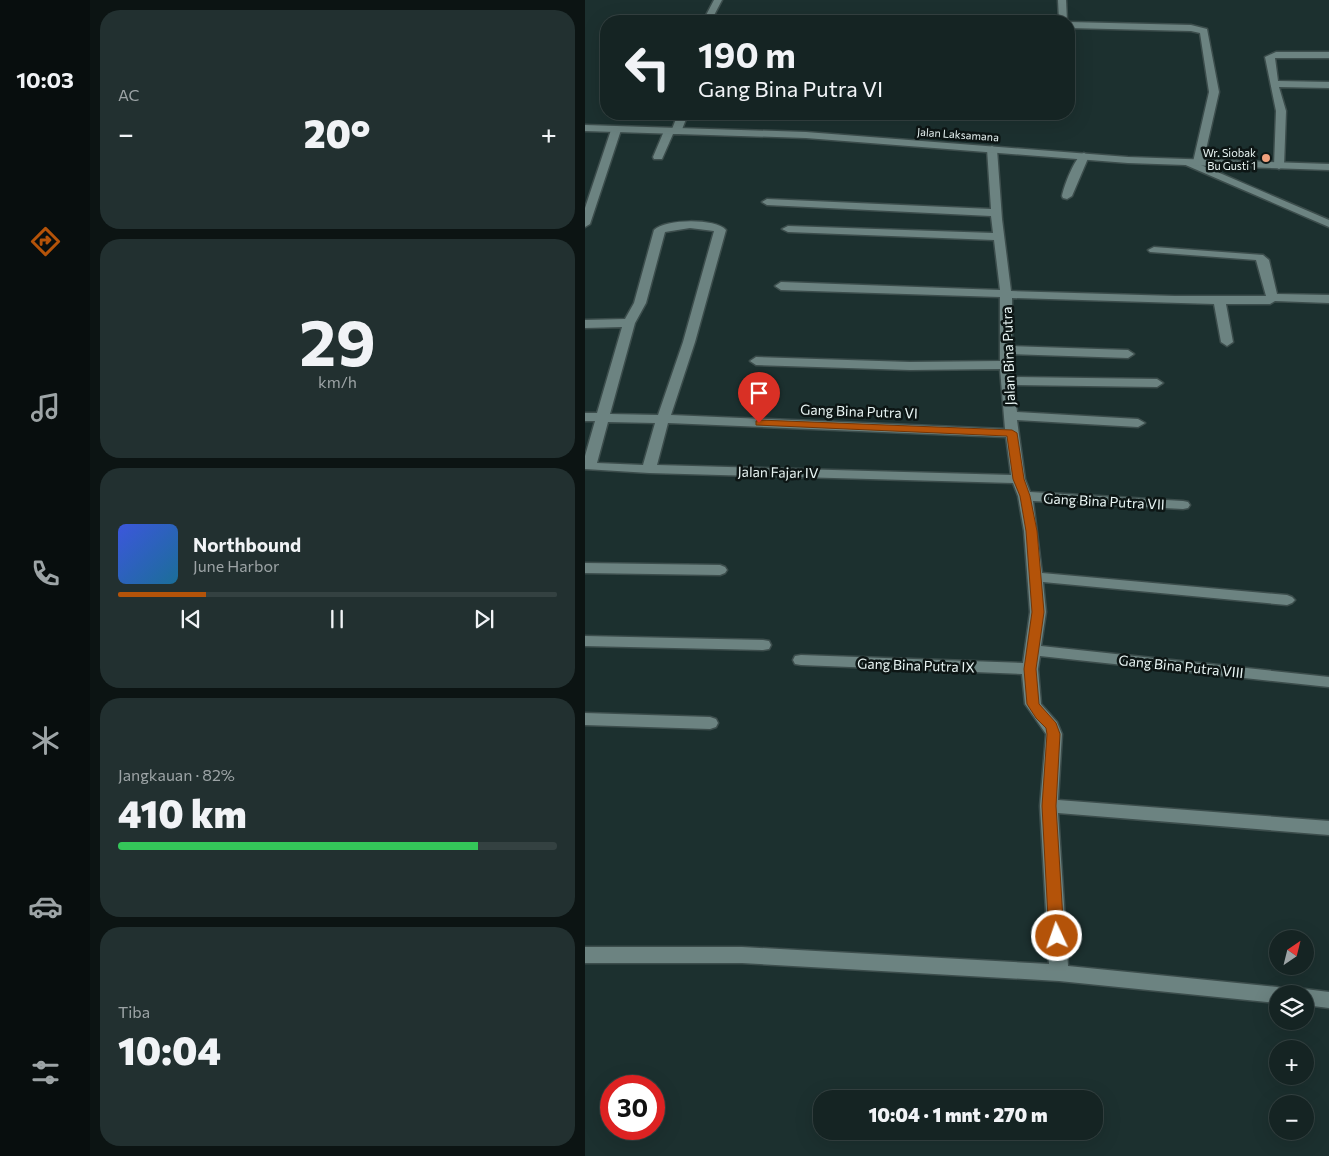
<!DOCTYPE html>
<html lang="id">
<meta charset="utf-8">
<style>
:root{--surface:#152423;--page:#223030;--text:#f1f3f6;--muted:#9da4a6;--line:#344141;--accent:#b45309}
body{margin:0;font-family:Commissioner,sans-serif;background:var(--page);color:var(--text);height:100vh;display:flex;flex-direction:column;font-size:19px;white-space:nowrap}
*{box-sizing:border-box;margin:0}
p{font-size:16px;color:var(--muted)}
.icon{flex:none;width:28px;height:28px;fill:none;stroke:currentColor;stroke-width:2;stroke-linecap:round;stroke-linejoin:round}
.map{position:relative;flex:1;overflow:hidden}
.drawer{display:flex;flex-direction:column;gap:10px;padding:10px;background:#0c1413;width:495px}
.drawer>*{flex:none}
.guide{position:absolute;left:15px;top:15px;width:475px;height:105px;border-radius:20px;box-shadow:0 5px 20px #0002,0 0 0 1px var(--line);background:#152423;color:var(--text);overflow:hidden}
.needle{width:32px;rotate:35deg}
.tools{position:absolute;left:684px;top:930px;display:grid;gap:10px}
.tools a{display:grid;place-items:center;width:45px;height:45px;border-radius:50%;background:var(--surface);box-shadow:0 5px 20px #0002,0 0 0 1px var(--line);font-size:25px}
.speed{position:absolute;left:15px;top:1075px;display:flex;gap:10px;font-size:25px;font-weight:700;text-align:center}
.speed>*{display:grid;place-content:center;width:65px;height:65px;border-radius:50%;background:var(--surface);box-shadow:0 5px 20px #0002,0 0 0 1px var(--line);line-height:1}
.speed .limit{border:8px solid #d22;background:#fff;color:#111}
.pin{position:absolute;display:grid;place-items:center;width:42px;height:42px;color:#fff;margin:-51px -21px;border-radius:50% 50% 50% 0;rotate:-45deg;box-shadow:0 0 5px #0007}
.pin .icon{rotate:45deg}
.me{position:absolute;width:55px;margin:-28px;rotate:357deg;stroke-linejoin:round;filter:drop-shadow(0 0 4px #0008)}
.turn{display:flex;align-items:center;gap:18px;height:105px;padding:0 15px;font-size:22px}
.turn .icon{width:65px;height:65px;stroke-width:2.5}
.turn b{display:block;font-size:35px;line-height:42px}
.big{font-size:38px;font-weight:800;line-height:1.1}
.drawer .card{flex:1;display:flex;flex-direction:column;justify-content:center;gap:8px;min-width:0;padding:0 18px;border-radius:20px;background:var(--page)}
.drawer .dial{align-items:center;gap:0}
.dial b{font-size:65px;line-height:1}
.song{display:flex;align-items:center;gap:15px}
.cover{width:60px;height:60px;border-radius:8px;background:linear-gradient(135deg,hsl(230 70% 55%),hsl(200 70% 35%))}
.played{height:5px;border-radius:2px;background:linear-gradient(90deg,var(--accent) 20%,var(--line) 20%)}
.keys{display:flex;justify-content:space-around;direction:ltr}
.heat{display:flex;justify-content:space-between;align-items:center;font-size:28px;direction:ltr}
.charge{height:8px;border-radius:4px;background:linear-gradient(90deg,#34c759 82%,var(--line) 0)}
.trip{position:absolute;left:228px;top:1090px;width:290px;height:50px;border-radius:20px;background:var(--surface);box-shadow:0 5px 20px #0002,0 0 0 1px var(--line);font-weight:800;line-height:50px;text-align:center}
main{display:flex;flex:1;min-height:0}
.dock{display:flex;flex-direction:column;width:90px;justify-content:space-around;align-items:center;background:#080e0e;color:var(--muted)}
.dock .icon{width:35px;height:35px}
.dock .selected{color:var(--accent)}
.dock b{font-size:22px;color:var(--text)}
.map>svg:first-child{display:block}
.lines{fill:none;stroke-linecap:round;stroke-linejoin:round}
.minor-casing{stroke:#3c4d4c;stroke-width:3}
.secondary-casing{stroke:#3c4d4c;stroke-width:3}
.minor{fill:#6c8381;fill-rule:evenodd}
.secondary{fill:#6c8381;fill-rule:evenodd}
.route{fill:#b45309;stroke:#753606}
.poi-dot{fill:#f1a17d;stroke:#0d1615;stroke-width:2}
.labels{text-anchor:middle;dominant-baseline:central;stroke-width:5;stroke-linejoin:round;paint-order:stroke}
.far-street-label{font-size:11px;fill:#e9f5f4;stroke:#0d1615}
.far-poi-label{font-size:11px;fill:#e9f5f4;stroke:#0d1615;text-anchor:end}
.street-label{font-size:14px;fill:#e9f5f4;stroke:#0d1615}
</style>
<main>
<nav class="dock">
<b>10:03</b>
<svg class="icon selected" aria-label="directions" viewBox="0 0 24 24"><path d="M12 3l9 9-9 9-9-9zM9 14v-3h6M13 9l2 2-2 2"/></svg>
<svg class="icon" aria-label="music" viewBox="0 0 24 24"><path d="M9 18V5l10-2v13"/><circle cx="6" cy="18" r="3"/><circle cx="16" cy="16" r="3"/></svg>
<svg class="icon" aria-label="phone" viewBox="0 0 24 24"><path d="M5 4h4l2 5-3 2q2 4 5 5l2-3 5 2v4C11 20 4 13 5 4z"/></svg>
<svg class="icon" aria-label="climate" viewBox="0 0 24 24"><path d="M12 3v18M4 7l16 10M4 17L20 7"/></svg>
<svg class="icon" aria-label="car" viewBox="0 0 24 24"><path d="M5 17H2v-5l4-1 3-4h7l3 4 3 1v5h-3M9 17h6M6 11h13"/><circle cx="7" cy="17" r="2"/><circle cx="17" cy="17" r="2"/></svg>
<svg class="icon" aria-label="filters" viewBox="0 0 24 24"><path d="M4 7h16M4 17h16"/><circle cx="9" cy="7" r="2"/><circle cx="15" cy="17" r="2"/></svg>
</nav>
<section class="drawer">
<div class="card"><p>AC</p>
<div class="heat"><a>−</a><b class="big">20°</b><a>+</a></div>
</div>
<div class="card dial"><b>29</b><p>km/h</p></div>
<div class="card">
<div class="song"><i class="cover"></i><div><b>Northbound</b><p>June Harbor</p></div></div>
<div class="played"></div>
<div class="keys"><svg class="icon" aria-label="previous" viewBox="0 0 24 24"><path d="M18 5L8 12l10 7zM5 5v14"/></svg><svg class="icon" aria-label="pause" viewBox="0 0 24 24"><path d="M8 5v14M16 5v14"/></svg><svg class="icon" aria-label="next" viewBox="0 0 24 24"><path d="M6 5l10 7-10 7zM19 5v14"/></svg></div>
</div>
<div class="card"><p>Jangkauan · 82%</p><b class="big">410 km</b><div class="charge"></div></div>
<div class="card"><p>Tiba</p><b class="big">10:04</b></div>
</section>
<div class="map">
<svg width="744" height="1156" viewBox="0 0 744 1156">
<rect width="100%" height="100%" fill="#1c302f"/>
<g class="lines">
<g class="minor-casing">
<path id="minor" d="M129 0H137L126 21H118Z
M473 0H481L482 21H474Z
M484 22 606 25 622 29 634 92 618 163 616 165 744 220V227L596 163 601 160 608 162 624 92 615 33 606 31 484 28Z
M691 52H744V58H690L693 81 744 82V88L694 87 701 111 699 166 694 169 689 166 691 111 680 57Z
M93 114H103L96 132 95 134H88L77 159H69L68 157 79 131 80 129H87Z
M31 127 36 130 5 224 0 227V208L26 130Z
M407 146 412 149 417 219 426 291 590 296H681L671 260 565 252 563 250 569 247 678 255 684 260 692 294 744 295V303L690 301 685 304H641L648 342 642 346 636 342 629 304 427 298V346L543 350 549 354 543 358 427 354 428 377 572 379 578 383 572 387 429 385 432 412 553 419 560 423 553 427 432 420 440 479 445 492 598 501 603 502 605 505 603 508 598 509 448 501 457 573 702 595 707 597 710 600 707 603 702 605 458 582 461 612 456 646 744 677V687L455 656 453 669 456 704 472 722 477 734 473 800 744 821V835L473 813 483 966 692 987 699 989 701 994H692V1003L474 981 157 963H0V947H157L464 964 455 806 461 734 440 704 437 674 216 665 210 664 208 660 210 656 216 655 438 663 445 612 439 531 433 496 428 483 64 473 0 469V456L10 421H0V413H12L37 327 0 328V320L40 319 49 303 69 230C80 219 130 218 141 230L110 342 86 415 420 429 415 369 325 370 171 365 165 361 171 357 325 362 415 361V297L196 290 190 286 196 282 415 290 409 240 203 232 197 229 203 226 408 233 406 216 182 205 177 202 182 199 406 209 402 149ZM105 228 129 231 98 342 73 415 25 414 50 323 61 303 80 232ZM23 422 70 423 58 465 12 463ZM83 423 421 437 426 475 72 465Z
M499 153 504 156 487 196 482 199 478 198 477 196C479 186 490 156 499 153Z
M0 563 135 565 140 567 142 570 140 573 135 575 0 573Z
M0 636 178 640 184 641 186 645 184 649 178 650 0 646Z
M0 713 125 717 131 719 133 723 131 727 125 729 0 725Z
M720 989 744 992V1008L720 1005V994H712L713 991Z"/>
</g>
<g class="secondary-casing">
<path id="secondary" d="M0 125 221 132 543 157 744 164V170L543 163 221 138 0 131Z"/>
</g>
<use href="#minor" class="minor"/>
<use href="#secondary" class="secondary"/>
</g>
<path class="route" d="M174 420 427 430 432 433 439 479 445 496 452 531 459 612 451 669 454 704 471 723 475 734 471 806 479 936 477 940 472 942 466 940 464 936 457 806 462 734 461 728 451 718 442 704 439 669 447 612 441 531 435 496 428 479 422 436 171 425V421Z"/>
<circle class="poi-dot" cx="681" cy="158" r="5"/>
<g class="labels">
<g class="far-street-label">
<text transform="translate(373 134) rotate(4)">Jalan Laksamana</text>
</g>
<g class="far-poi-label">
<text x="671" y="152">Wr. Siobak<tspan x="671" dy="13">Bu Gusti 1</tspan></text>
</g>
<g class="street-label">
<text transform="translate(423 356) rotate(-92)">Jalan Bina Putra</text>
<text transform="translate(274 411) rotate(2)">Gang Bina Putra VI</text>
<text transform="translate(193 472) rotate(1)">Jalan Fajar IV</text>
<text transform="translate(519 501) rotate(3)">Gang Bina Putra VII</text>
<text transform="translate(331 665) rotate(2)">Gang Bina Putra IX</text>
<text transform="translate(596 666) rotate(6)">Gang Bina Putra VIII</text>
</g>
</g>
</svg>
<div class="tools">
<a><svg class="needle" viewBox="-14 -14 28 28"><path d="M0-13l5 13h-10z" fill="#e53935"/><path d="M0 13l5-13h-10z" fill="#9da4a6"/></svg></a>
<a><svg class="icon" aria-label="layers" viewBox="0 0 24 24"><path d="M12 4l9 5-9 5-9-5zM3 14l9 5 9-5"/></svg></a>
<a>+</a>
<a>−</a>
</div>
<div class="speed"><div class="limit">30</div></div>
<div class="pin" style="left:174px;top:423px;background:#d93025"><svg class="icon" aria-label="arrive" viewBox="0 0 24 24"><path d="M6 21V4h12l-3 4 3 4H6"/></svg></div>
<svg class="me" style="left:472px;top:936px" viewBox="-20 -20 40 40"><circle r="17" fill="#b45309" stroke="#fff" stroke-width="3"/><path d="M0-11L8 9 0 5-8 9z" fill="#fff"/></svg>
<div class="trip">10:04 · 1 mnt · 270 m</div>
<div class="guide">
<div class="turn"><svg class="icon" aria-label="left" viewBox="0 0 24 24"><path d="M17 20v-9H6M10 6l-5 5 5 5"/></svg><div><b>190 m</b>Gang Bina Putra VI</div></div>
</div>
</div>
</main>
